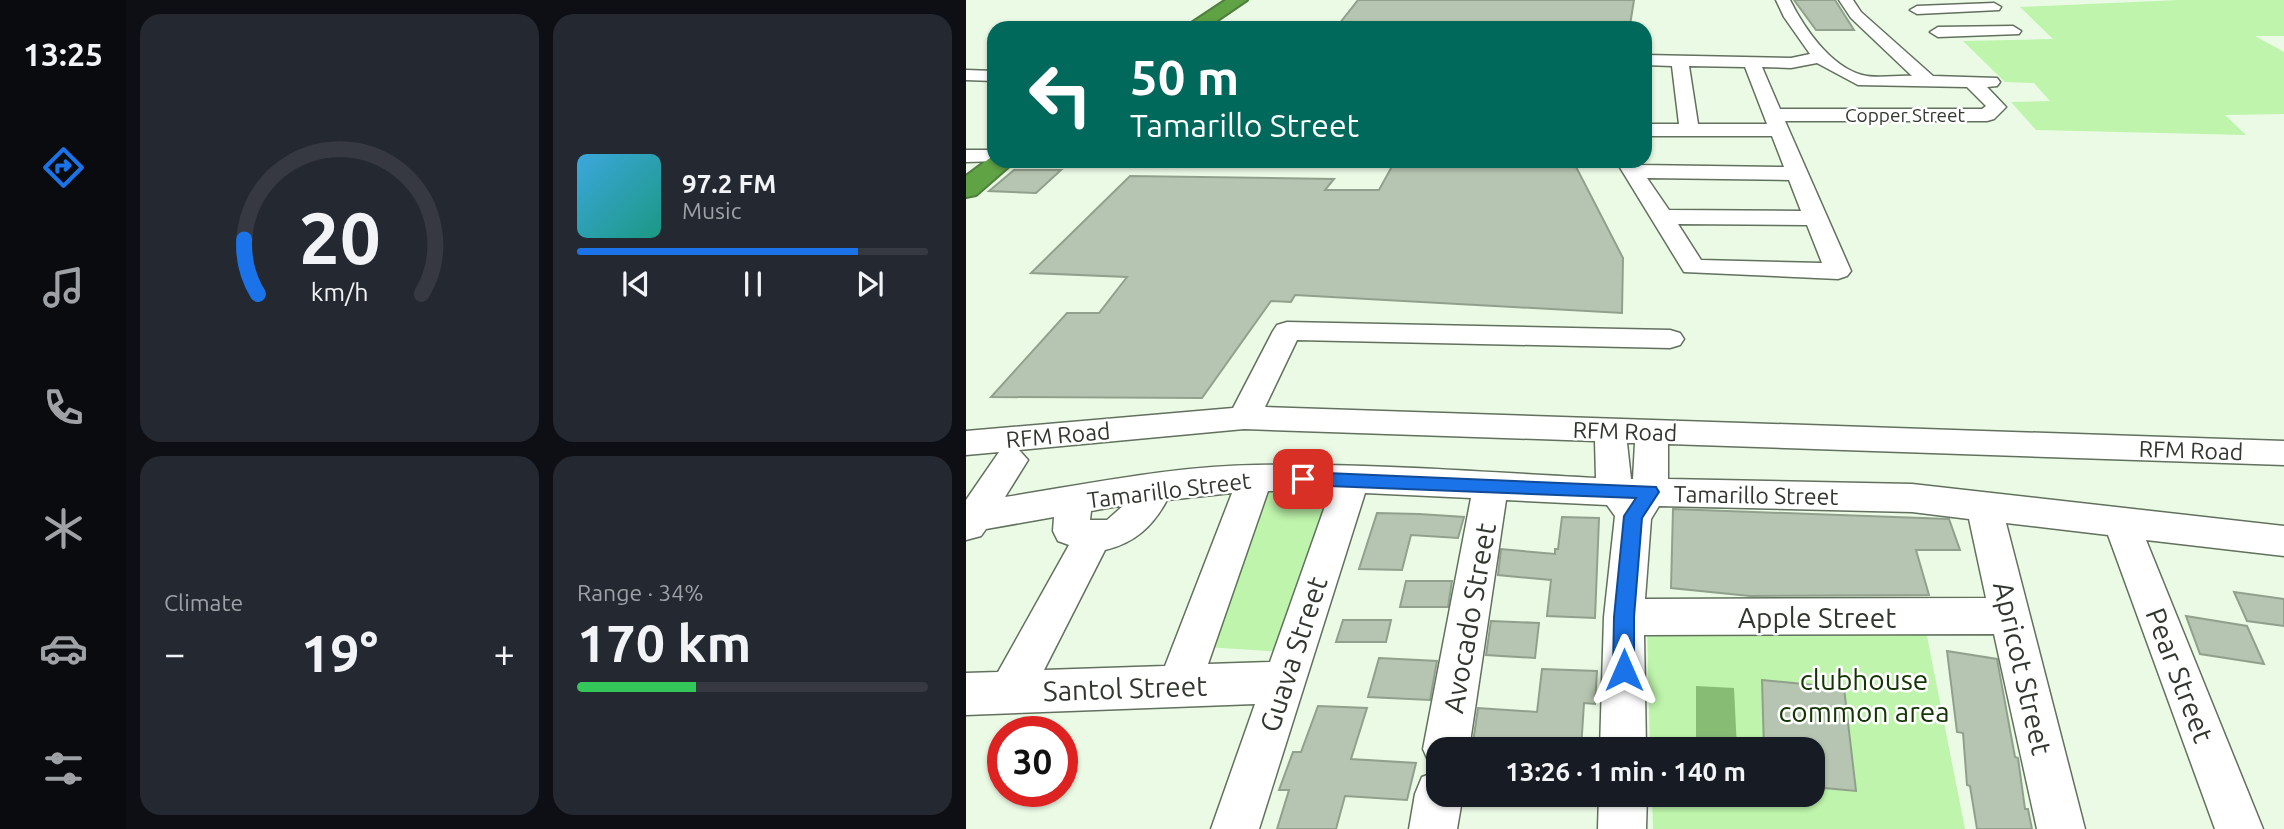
<!DOCTYPE html>
<meta charset="utf-8">
<style>
:root{--surface:#171b24;--page:#242831;--text:#f1f3f6;--muted:#9ea1a6;--line:#363941;--accent:#1a73e8}
body{margin:0;font-family:Ubuntu,sans-serif;background:var(--page);color:var(--text);height:100vh;display:flex;flex-direction:column;font-size:26px;white-space:nowrap}
*{box-sizing:border-box;margin:0}
p{font-size:23px;color:var(--muted)}
.icon{flex:none;width:38px;height:38px;fill:none;stroke:currentColor;stroke-width:2;stroke-linecap:round;stroke-linejoin:round}
.map{position:relative;flex:1;overflow:hidden}
.drawer{display:flex;flex-direction:column;gap:14px;padding:14px;background:#0d0f14;width:840px}
.drawer>*{flex:none}
.top-card{position:absolute;left:21px;top:21px;width:665px;height:147px;border-radius:21px;box-shadow:0 2px 5px #0004;background:#00695c;color:#fff;overflow:hidden}
.speed{position:absolute;left:21px;top:716px;display:flex;gap:14px;font-size:35px;font-weight:700;text-align:center}
.speed>*{display:grid;place-content:center;width:91px;height:91px;border-radius:50%;background:var(--surface);box-shadow:0 2px 5px #0004;line-height:1}
.speed .limit{border:10px solid #d22;background:#fff;color:#111}
.pin{position:absolute;display:grid;place-items:center;width:60px;height:60px;color:#fff;margin:-30px;border-radius:14px;box-shadow:0 4px 10px #0006}
.me{position:absolute;width:77px;margin:-38px;rotate:0deg;stroke-linejoin:round;filter:drop-shadow(0 0 5px #0008)}
.turn{display:flex;align-items:center;gap:24px;height:147px;padding:0 28px;font-size:32px}
.turn .icon{width:91px;height:91px;stroke-width:2.5}
.turn b{display:block;font-size:49px;line-height:60px}
.big{font-size:52px;font-weight:700;line-height:1.1}
.drawer .tile{flex:1;display:flex;flex-direction:column;justify-content:center;gap:10px;min-width:0;padding:0 24px;border-radius:21px;background:var(--page)}
.drawer .dial{align-items:center;gap:0}
.dial svg{height:182px;overflow:visible;fill:none;stroke:var(--line);stroke-width:7;stroke-linecap:round;text-anchor:middle}
.dial text{fill:var(--text);stroke:none}
.song{display:flex;align-items:center;gap:21px}
.cover{width:84px;height:84px;border-radius:10px;background:linear-gradient(135deg,hsl(200 70% 55%),hsl(170 70% 35%))}
.played{height:7px;border-radius:4px;background:linear-gradient(90deg,var(--accent) 80%,var(--line) 80%)}
.keys{display:flex;justify-content:space-around;direction:ltr}
.heat{display:flex;justify-content:space-between;align-items:center;font-size:38px;direction:ltr}
.charge{height:10px;border-radius:5px;background:linear-gradient(90deg,#34c759 34%,var(--line) 0)}
.drawer .tiles{flex:1;display:grid;gap:14px;grid-template-columns:repeat(2,1fr)}
.trip{position:absolute;left:460px;top:737px;width:399px;height:70px;border-radius:21px;background:var(--surface);box-shadow:0 2px 5px #0004;font-weight:700;line-height:70px;text-align:center}
main{display:flex;flex:1;min-height:0}
.menu{display:flex;flex-direction:column;width:126px;justify-content:space-around;align-items:center;background:#090b0e;color:var(--muted)}
.menu .icon{width:49px;height:49px}
.menu .active{color:var(--accent)}
.menu b{font-size:32px;color:var(--text)}
.map>svg:first-child{display:block}
.green{fill:#bef4ab}
.water{fill:#87bc75}
.building{fill:#b6c5b1;stroke:#91a08c;stroke-width:2}
.lines{fill:none;stroke-linecap:round;stroke-linejoin:round}
.minor-casing{stroke:#62705e;stroke-width:3}
.highway-casing{stroke:#507e3e;stroke-width:4}
.minor{fill:#fff;fill-rule:evenodd}
.highway{fill:#60a345;fill-rule:evenodd}
.route{fill:#1a73e8;stroke:#114b97;stroke-width:2}
.labels{text-anchor:middle;dominant-baseline:central;stroke-width:5;stroke-linejoin:round;paint-order:stroke}
.far-street-label{font-size:19px;fill:#323830;stroke:#fff}
.street-label{font-size:23px;fill:#323830;stroke:#fff}
.near-street-label{font-size:28px;fill:#323830;stroke:#fff}
.near-park-label{font-size:28px;fill:#143603;stroke:#fff}
</style>
<main>
<nav class="menu">
<b>13:25</b>
<svg class="icon active" aria-label="directions" viewBox="0 0 24 24"><path d="M12 3l9 9-9 9-9-9zM9 14v-3h6M13 9l2 2-2 2"/></svg>
<svg class="icon" aria-label="music" viewBox="0 0 24 24"><path d="M9 18V5l10-2v13"/><circle cx="6" cy="18" r="3"/><circle cx="16" cy="16" r="3"/></svg>
<svg class="icon" aria-label="phone" viewBox="0 0 24 24"><path d="M5 4h4l2 5-3 2q2 4 5 5l2-3 5 2v4C11 20 4 13 5 4z"/></svg>
<svg class="icon" aria-label="climate" viewBox="0 0 24 24"><path d="M12 3v18M4 7l16 10M4 17L20 7"/></svg>
<svg class="icon" aria-label="car" viewBox="0 0 24 24"><path d="M5 17H2v-5l4-1 3-4h7l3 4 3 1v5h-3M9 17h6M6 11h13"/><circle cx="7" cy="17" r="2"/><circle cx="17" cy="17" r="2"/></svg>
<svg class="icon" aria-label="filters" viewBox="0 0 24 24"><path d="M4 7h16M4 17h16"/><circle cx="9" cy="7" r="2"/><circle cx="15" cy="17" r="2"/></svg>
</nav>
<section class="drawer">
<div class="tiles">
<div class="tile dial"><svg viewBox="0 0 100 80">
<path d="M14 69A42 42 0 1 1 86 69"/>
<path d="M14 69A42 42 0 0 1 8 45" stroke="#1a73e8"/>
<text x="50" y="56" font-size="32" font-weight="700">20</text>
<text x="50" y="72" font-size="11">km/h</text>
</svg></div>
<div class="tile">
<div class="song"><i class="cover"></i><div><b>97.2 FM</b><p>Music</p></div></div>
<div class="played"></div>
<div class="keys"><svg class="icon" aria-label="previous" viewBox="0 0 24 24"><path d="M18 5L8 12l10 7zM5 5v14"/></svg><svg class="icon" aria-label="pause" viewBox="0 0 24 24"><path d="M8 5v14M16 5v14"/></svg><svg class="icon" aria-label="next" viewBox="0 0 24 24"><path d="M6 5l10 7-10 7zM19 5v14"/></svg></div>
</div>
<div class="tile"><p>Climate</p>
<div class="heat"><a>−</a><b class="big">19°</b><a>+</a></div>
</div>
<div class="tile"><p>Range · 34%</p><b class="big">170 km</b><div class="charge"></div></div>
</div>
</section>
<div class="map">
<svg width="1318" height="829" viewBox="0 0 1318 829">
<rect width="100%" height="100%" fill="#eafae5"/>
<path class="green" d="M1214 0H1318V36H1289L1318 52V114L1259 115 1280 135 1070 130 1045 102 1084 101 1068 83 1039 82 997 41 1087 39 1054 7Z
M300 488H370L316 652 240 647Z
M681 621H958L999 829H687L686 795 847 794V749H684Z"/>
<path class="water" d="M730 686 768 688 771 749H730Z"/>
<path class="building" d="M392 0H668L664 25 370 28Z
M828 0H869L888 30H850Z
M429 161H607L657 258 656 313 329 295 325 302 305 301 236 398 25 397 101 313H133L161 277 65 273 164 176 368 179 359 190H413Z
M48 170H95L70 193 23 191Z
M707 509 983 519 994 550H950L963 595 784 596 705 588Z
M411 513 453 514 498 517 492 538 445 535 436 570 393 569Z
M596 517 633 518 629 618 581 616 585 580 532 575 535 549 589 554V549H592Z
M440 581H486L482 607H434Z
M1268 592 1318 599V626L1281 621Z
M1220 616 1281 626 1298 664 1234 654Z
M377 620H425L420 642H370Z
M525 621 573 623 569 658 520 655Z
M981 651 1031 659 1049 757 1052 758 1059 809H1062L1066 829H1011L1004 786 1001 785 997 733 991 732Z
M413 658 471 661 464 700 402 697Z
M576 669 631 671 629 704 618 703 615 749H506L512 708 571 712Z
M796 680 878 688 890 791 847 787V749H798Z
M352 706 401 708 385 759 450 763 441 800 379 796 370 829H311L323 790H313L327 752H335Z"/>
<g class="lines">
<g class="minor-casing">
<path id="minor" d="M810 0H824C838 28 864 66 896 75 910 79 931 75 946 76L885 18 873 0H887L895 12 967 76 1031 78 1034 82 1031 86 1021 87 1040 107 1028 119 1021 121H819L885 271 881 276 872 279 718 272 650 161H670L673 165 818 167 806 136H679V124H713L706 66 679 65V55L825 58 844 54 818 17ZM851 63 892 85 1001 87 1020 106 1016 109H814L796 67 825 68ZM723 66 779 67 801 124H732ZM681 178 823 180 835 211 703 210ZM712 224 841 225 856 263 735 260Z
M1028 3 1035 7 1033 10 951 14 944 10 951 6Z
M1047 26 1055 31 1053 34 972 37 964 32 972 27Z
M0 70 28 71V81L0 80Z
M0 150H28V161H33L0 162Z
M321 322 704 330 714 333 718 339 714 345 704 348 331 340 299 407 1318 441V465L702 444V479L946 484 1318 526V556L1180 540 1297 829H1249L1142 535 1040 523 1119 829H1071L1028 634 678 635 680 749H634L638 617 649 516 641 505 540 500 503 749H472V769L464 765 457 749 505 498 399 493 293 829H245L289 704 0 715V673L32 672 103 545 92 541 87 531 88 517 20 529 15 536 0 540V500L33 452 0 455V431L267 408 307 331 311 325ZM278 429 629 441 630 478C518 472 404 463 291 465 207 466 122 484 39 497L62 460 53 450ZM661 443H669L667 479H665ZM302 491 364 492 304 662 242 664ZM266 493 199 666 78 670 139 550C169 543 187 526 201 500ZM158 505 141 520H124L125 511ZM693 506 946 512 1003 519 1020 598 679 599 685 519Z
M472 771V794H497L491 829H443L449 794 456 777Z
M633 794H681L680 829H632Z"/>
</g>
<g class="highway-casing">
<path id="highway" d="M260 0H281L240 28H218Z
M28 155V161H49L10 195 0 197V176Z"/>
</g>
<use href="#minor" class="minor"/>
<use href="#highway" class="highway"/>
</g>
<path class="route" d="M337 472 690 487 693 492 676 518 668 617V670L665 677 658 680 650 677 647 670 648 617 658 516 670 498 337 485 331 483 329 479 331 474Z"/>
<g class="labels">
<g class="far-street-label">
<text x="939" y="115">Copper Street</text>
</g>
<g class="street-label">
<text transform="translate(659 431) rotate(2)">RFM Road</text>
<text transform="translate(92 435) rotate(-5)">RFM Road</text>
<text transform="translate(1225 450) rotate(2)">RFM Road</text>
<text transform="translate(203 490) rotate(-7)">Tamarillo Street</text>
<text transform="translate(790 495) rotate(1)">Tamarillo Street</text>
</g>
<g class="near-street-label">
<text x="851" y="617">Apple Street</text>
<text transform="translate(503 618) rotate(-80)">Avocado Street</text>
<text transform="translate(327 654) rotate(-72)">Guava Street</text>
<text transform="translate(1057 668) rotate(77)">Apricot Street</text>
<text transform="translate(1214 675) rotate(69)">Pear Street</text>
<text transform="translate(159 688) rotate(-2)">Santol Street</text>
</g>
<g class="near-park-label">
<text x="898" y="679">clubhouse<tspan x="898" dy="32">common area</tspan></text>
</g>
</g>
</svg>
<div class="speed"><div class="limit">30</div></div>
<div class="pin" style="left:337px;top:479px;background:#d93025"><svg class="icon" aria-label="arrive" viewBox="0 0 24 24"><path d="M6 21V4h12l-3 4 3 4H6"/></svg></div>
<svg class="me" style="left:658px;top:670px" viewBox="-20 -20 40 40"><path d="M0-17L14 15 0 8-14 15z" fill="#1a73e8" stroke="#fff" stroke-width="4"/></svg>
<div class="trip">13:26 · 1 min · 140 m</div>
<div class="top-card">
<div class="turn"><svg class="icon" aria-label="left" viewBox="0 0 24 24"><path d="M17 20v-9H6M10 6l-5 5 5 5"/></svg><div><b>50 m</b>Tamarillo Street</div></div>
</div>
</div>
</main>
